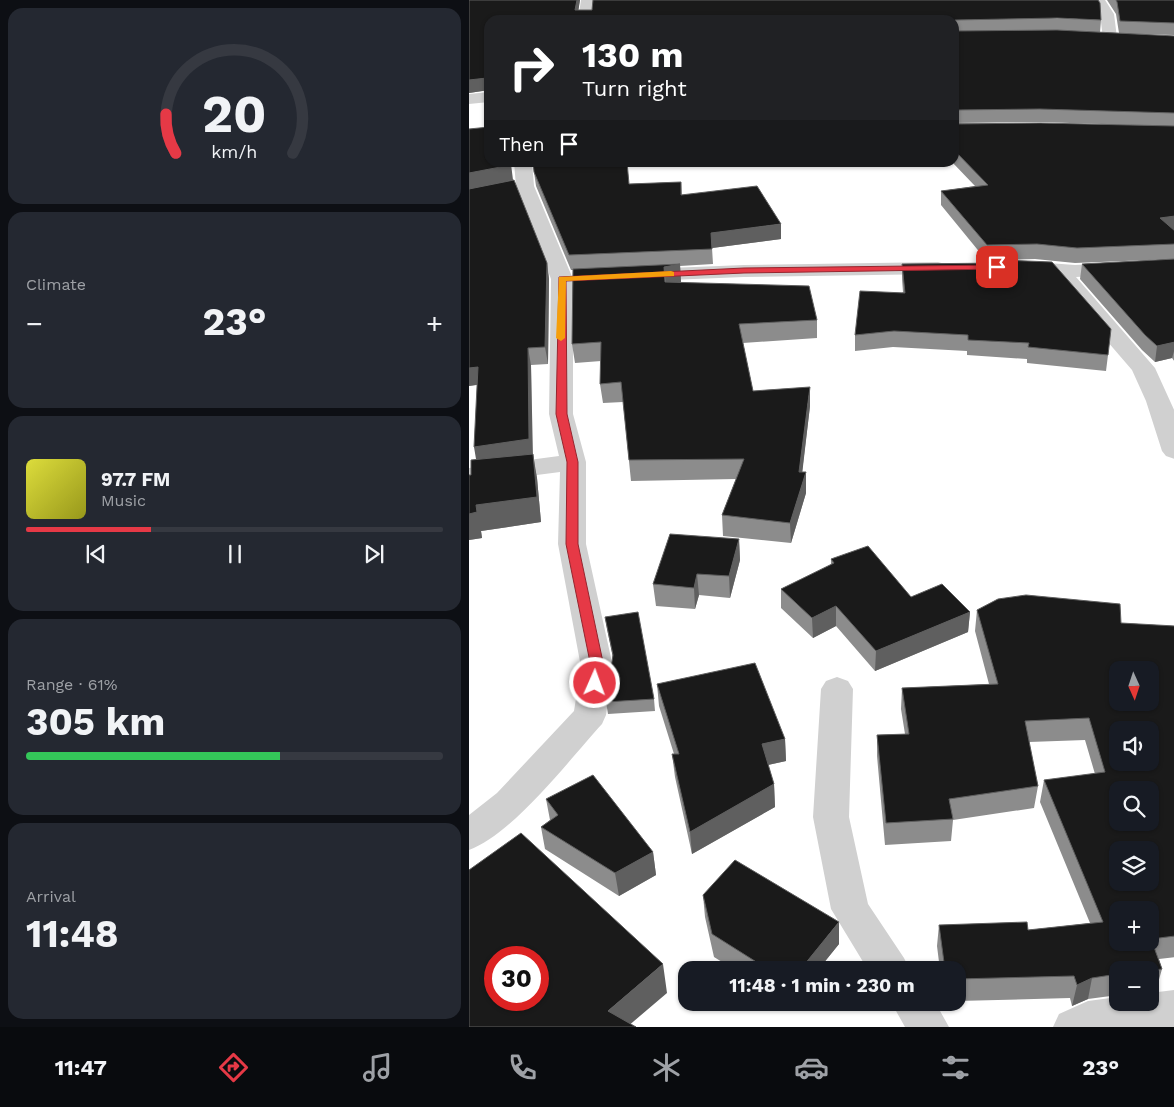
<!DOCTYPE html>
<meta charset="utf-8">
<style>
:root{--surface:#171b24;--page:#242831;--text:#f1f3f6;--muted:#9ea1a6;--line:#363941;--accent:#e63946}
body{margin:0;font-family:"Work Sans",sans-serif;background:var(--page);color:var(--text);height:100vh;display:flex;flex-direction:column;font-size:19px;white-space:nowrap}
*{box-sizing:border-box;margin:0}
p{font-size:16px;color:var(--muted)}
.icon{flex:none;width:28px;height:28px;fill:none;stroke:currentColor;stroke-width:2;stroke-linecap:round;stroke-linejoin:round}
.map{position:relative;flex:1;overflow:hidden}
.details{display:flex;flex-direction:column;gap:8px;padding:8px;background:#0d0f14;width:469px}
.details>*{flex:none}
.top-card{position:absolute;left:15px;top:15px;width:475px;height:152px;border-radius:15px;box-shadow:0 1px 4px #0004;background:#202124;color:#fff;overflow:hidden}
.needle{width:32px;rotate:177deg}
.tools{position:absolute;left:640px;top:661px;display:grid;gap:10px}
.tools a{display:grid;place-items:center;width:50px;height:50px;border-radius:10px;background:var(--surface);box-shadow:0 1px 4px #0004;font-size:25px}
.speed{position:absolute;left:15px;top:946px;display:flex;gap:10px;font-size:25px;font-weight:700;text-align:center}
.speed>*{display:grid;place-content:center;width:65px;height:65px;border-radius:50%;background:var(--surface);box-shadow:0 1px 4px #0004;line-height:1}
.speed .limit{border:8px solid #d22;background:#fff;color:#111}
.pin{position:absolute;display:grid;place-items:center;width:42px;height:42px;color:#fff;margin:-21px;border-radius:10px;box-shadow:0 2px 8px #0006}
.me{position:absolute;width:55px;margin:-28px;rotate:2deg;stroke-linejoin:round;filter:drop-shadow(0 0 4px #0008)}
.turn{display:flex;align-items:center;gap:18px;height:105px;padding:0 15px;font-size:22px}
.turn .icon{width:65px;height:65px;stroke-width:2.5}
.turn b{display:block;font-size:35px;line-height:42px}
.then{display:flex;align-items:center;height:48px;padding:0 15px;background:#0003;gap:10px;font-size:19px}
.big{font-size:38px;font-weight:700;line-height:1.1}
.details .card{flex:1;display:flex;flex-direction:column;justify-content:center;gap:8px;min-width:0;padding:0 18px;border-radius:15px;background:var(--page)}
.details .dial{align-items:center;gap:0}
.dial svg{height:130px;overflow:visible;fill:none;stroke:var(--line);stroke-width:7;stroke-linecap:round;text-anchor:middle}
.dial text{fill:var(--text);stroke:none}
.song{display:flex;align-items:center;gap:15px}
.cover{width:60px;height:60px;border-radius:8px;background:linear-gradient(135deg,hsl(60 70% 55%),hsl(60 70% 35%))}
.played{height:5px;border-radius:2px;background:linear-gradient(90deg,var(--accent) 30%,var(--line) 30%)}
.keys{display:flex;justify-content:space-around;direction:ltr}
.heat{display:flex;justify-content:space-between;align-items:center;font-size:28px;direction:ltr}
.charge{height:8px;border-radius:4px;background:linear-gradient(90deg,#34c759 61%,var(--line) 0)}
.trip{position:absolute;left:209px;top:961px;width:288px;height:50px;border-radius:15px;background:var(--surface);box-shadow:0 1px 4px #0004;font-weight:700;line-height:50px;text-align:center}
.dock{display:flex;height:80px;justify-content:space-around;align-items:center;background:#090b0e;color:var(--muted)}
.dock .icon{width:35px;height:35px}
.dock .current{color:var(--accent)}
.dock b{font-size:22px;color:var(--text)}
main{display:flex;flex:1;min-height:0}
.map>svg:first-child{display:block}
.lines{fill:none;stroke-linecap:round;stroke-linejoin:round}
.minor{fill:#d0d0d0;fill-rule:evenodd}
.wall{fill:#8c8c8c;fill-rule:evenodd}
.shaded-wall{fill:#5f5f5f}
.building{fill:#1a1a1a;stroke:#5f5f5f;fill-rule:evenodd}
.route{fill:#e63946;stroke:#96252e}
.slow{fill:#f59e0b}
</style>
<main>
<section class="details">
<div class="card dial"><svg viewBox="0 0 100 80">
<path d="M14 69A42 42 0 1 1 86 69"/>
<path d="M14 69A42 42 0 0 1 8 45" stroke="#e63946"/>
<text x="50" y="56" font-size="32" font-weight="700">20</text>
<text x="50" y="72" font-size="11">km/h</text>
</svg></div>
<div class="card"><p>Climate</p>
<div class="heat"><a>−</a><b class="big">23°</b><a>+</a></div>
</div>
<div class="card">
<div class="song"><i class="cover"></i><div><b>97.7 FM</b><p>Music</p></div></div>
<div class="played"></div>
<div class="keys"><svg class="icon" aria-label="previous" viewBox="0 0 24 24"><path d="M18 5L8 12l10 7zM5 5v14"/></svg><svg class="icon" aria-label="pause" viewBox="0 0 24 24"><path d="M8 5v14M16 5v14"/></svg><svg class="icon" aria-label="next" viewBox="0 0 24 24"><path d="M6 5l10 7-10 7zM19 5v14"/></svg></div>
</div>
<div class="card"><p>Range · 61%</p><b class="big">305 km</b><div class="charge"></div></div>
<div class="card"><p>Arrival</p><b class="big">11:48</b></div>
</section>
<div class="map">
<svg width="706" height="1027" viewBox="0 0 706 1027">
<rect width="100%" height="100%" fill="#fff"/>
<g class="lines">
<path class="minor" d="M112 0H126L123 20H109Z
M622 0H636L645 14 648 38 646 41H636L634 38 631 14Z
M20 92V102L0 104V94Z
M45 162H63L65 186 104 279V414L117 462V544L144 667 137 715 133 724C101 759 43 835 0 850V815L28 793 105 711 112 667 89 544 91 472 0 484V468L90 456 80 414 82 279 47 186Z
M706 260V272L607 277 686 368 706 412V459L697 456 693 451 677 401 663 370 582 276 545 271 542 267 545 263 552 261 606 265Z
M469 262 476 264 479 268 476 272 469 274 275 277 175 281 168 279 164 275 168 271 175 269 275 265Z
M368 677 379 681 384 689 380 817 399 904 435 958 441 970H399L362 909 344 817 352 689 357 681Z
M706 990V1027H584L590 1014 619 1001 649 997V1002H681V993Z
M422 1002H466L480 1027H436Z"/>
</g>
<path class="wall" d="M0 0H111L109 10H123L124 0 632 20 631 32 650 33 647 14 638 0H706V35L661 34 706 36V230H704L706 231V259L606 263 566 259 517 260 472 205V191L506 186 483 162H485V20H20V90L0 93ZM570 122 664 125 485 123Z
M0 129 32 165 44 180 78 263 80 279 79 364 62 365 63 454 68 478 72 522 12 531 13 538 0 540V475H2L7 460 8 385 0 386Z
M65 172 160 184 212 182 213 195 312 239 243 248 244 264 211 266 212 282H210L348 320V338L274 343 284 391 341 406 333 472H337V493L322 543 254 536 253 515 267 479 162 481 154 402 134 403 131 384 132 361 106 363 103 344 104 270H102L67 186Z
M706 259V362L703 358 686 362 673 350 611 279 613 264Z
M531 260 639 355 637 371 558 363V359L498 355V351L424 347 386 351V335L434 292 433 279V264L531 263Z
M270 539 271 560 261 598 230 595 226 609 187 606 184 584Z
M362 559 442 597 501 612 499 632 406 671 367 626 344 638 312 608V589L362 565Z
M508 610 652 623 706 626V957L690 959 693 969 687 990 681 991V992V970H649V995L619 999 603 1006 601 998 488 1001V970H471L468 946 470 925 559 930 621 923 571 802 575 780 626 774 616 740 560 742 569 786 565 808 484 820 482 841 416 845 408 756V735L436 734 432 709 433 688 520 684 506 631Z
M136 617 185 699 186 711 139 714 137 702 144 658 138 629Z
M188 684 316 739 317 761 299 765 305 784 306 807 223 854 206 777 203 754H205L190 706Z
M77 799 184 852 187 875 150 896 76 849 72 827 81 820Z
M234 895 370 944 349 970H266L245 957 236 917Z"/>
<path class="shaded-wall" d="M108 0H111L108 20 106 10Z
M18 78 20 90 0 93V80Z
M42 164 44 180 0 189V173Z
M706 216V230L688 233 691 218Z
M312 224V239L243 248 242 233Z
M78 263 80 279 79 364 76 347Z
M211 264 212 282 197 285 195 267Z
M706 342V348L703 358 686 362 688 346Z
M59 348 62 365 64 458 8 465 5 447Z
M9 367 12 384 0 386V368Z
M341 387V406L331 492 330 472Z
M64 454 68 478 72 522 12 531 13 538 0 540V514L7 505Z
M337 472V493L322 543 321 523Z
M270 539 271 560 261 598 260 576Z
M228 574 230 595 226 609 225 588Z
M367 606V626L344 638 343 618Z
M501 612 499 632 406 671 407 651Z
M316 739 317 761 294 766 293 744Z
M305 784 306 807 223 854 221 832Z
M184 852 187 875 150 896 146 873Z
M370 922V944L349 970H331Z
M194 964 198 993 158 1027 139 1011Z
M623 978 619 999 603 1006 608 985Z"/>
<path class="building" d="M0 0H108L106 10H123L124 0H629L631 3 632 20 588 18 486 20 485 21V20H20V87V79L18 78 0 80Z
M647 0H706V23L651 21 648 2Z
M588 30 706 36V113L571 109 486 110 485 111V31Z
M485 123 486 124 571 123 706 126V216L691 218 706 231V244L608 248 568 244 518 245 472 191 519 185 485 150Z
M20 127V162H31L32 165 42 164V165L0 173V129Z
M64 162H158L160 184 212 182V195L288 186 312 224 242 233 243 249 100 255 65 172Z
M45 180 78 263 76 347 59 348 60 439 5 447 9 367 0 368V189Z
M706 259V342L688 346 676 335 613 264Z
M531 260 583 262 642 329 639 355 559 347 560 343 499 340V335L425 331 386 335 391 291 436 293 433 264 533 263Z
M211 264 195 267 196 282 340 286 348 320 270 324 284 391 341 387 330 472H337L321 523 253 515 275 459 160 460 152 382 131 384 132 342 103 344 104 269Z
M64 454 68 497 7 505 8 512 0 514V475H2V460Z
M201 534 270 539 260 576 228 574 225 588 184 584Z
M399 546 442 597 473 584 501 612 407 651 367 606 343 618 312 589 365 563 362 559Z
M557 595 651 604 652 623 706 626V936L682 939 693 969 685 970V979H681V970H649V974L623 978 608 985 605 976 488 979V970H476L470 925 558 922 559 930 634 922 575 780 636 772 620 718 556 721 569 786 480 799 484 819 417 823 408 735 440 734 433 688 529 684 508 610 529 599ZM649 670H681V702H649ZM649 730H681V762H649ZM649 790H681V822H649ZM649 850H681V882H649ZM649 910H681V942H649Z
M169 612 185 699 137 702 144 655 136 617Z
M286 663 316 739 293 744 305 784 221 832 203 754H210L188 684Z
M124 775 184 852 146 873 72 827 89 815 77 799Z
M52 833 194 964 139 1011 167 1027H0V870ZM26 958H69V1000H26Z
M266 860 370 922 331 970H300L243 934 234 895Z"/>
<path class="route" d="M528 265 531 266V269L275 273 97 281 98 414 109 462V544L135 667 130 687H121L119 683 122 667 97 544 98 462 87 414 90 277 275 268Z"/>
<path class="slow" d="M202 271 205 272V276L97 281 96 338 92 341 87 338 90 277Z"/>
</svg>
<div class="tools">
<a><svg class="needle" viewBox="-14 -14 28 28"><path d="M0-13l5 13h-10z" fill="#e53935"/><path d="M0 13l5-13h-10z" fill="#9ea1a6"/></svg></a>
<a><svg class="icon" aria-label="sound" viewBox="0 0 24 24"><path d="M4 9h4l5-4v14l-5-4H4zM17 9q2 3 0 6"/></svg></a>
<a><svg class="icon" aria-label="search" viewBox="0 0 24 24"><circle cx="10" cy="10" r="6"/><path d="M15 15l6 6"/></svg></a>
<a><svg class="icon" aria-label="layers" viewBox="0 0 24 24"><path d="M12 4l9 5-9 5-9-5zM3 14l9 5 9-5"/></svg></a>
<a>+</a>
<a>−</a>
</div>
<div class="speed"><div class="limit">30</div></div>
<div class="pin" style="left:528px;top:267px;background:#d93025"><svg class="icon" aria-label="arrive" viewBox="0 0 24 24"><path d="M6 21V4h12l-3 4 3 4H6"/></svg></div>
<svg class="me" style="left:126px;top:683px" viewBox="-20 -20 40 40"><circle r="17" fill="#e63946" stroke="#fff" stroke-width="3"/><path d="M0-11L8 9 0 5-8 9z" fill="#fff"/></svg>
<div class="trip">11:48 · 1 min · 230 m</div>
<div class="top-card">
<div class="turn"><svg class="icon" aria-label="right" viewBox="0 0 24 24"><path d="M7 20v-9h11M14 6l5 5-5 5"/></svg><div><b>130 m</b>Turn right</div></div>
<div class="then">Then<svg class="icon" aria-label="arrive" viewBox="0 0 24 24"><path d="M6 21V4h12l-3 4 3 4H6"/></svg></div>
</div>
</div>
</main>
<nav class="dock">
<b>11:47</b>
<svg class="icon current" aria-label="directions" viewBox="0 0 24 24"><path d="M12 3l9 9-9 9-9-9zM9 14v-3h6M13 9l2 2-2 2"/></svg>
<svg class="icon" aria-label="music" viewBox="0 0 24 24"><path d="M9 18V5l10-2v13"/><circle cx="6" cy="18" r="3"/><circle cx="16" cy="16" r="3"/></svg>
<svg class="icon" aria-label="phone" viewBox="0 0 24 24"><path d="M5 4h4l2 5-3 2q2 4 5 5l2-3 5 2v4C11 20 4 13 5 4z"/></svg>
<svg class="icon" aria-label="climate" viewBox="0 0 24 24"><path d="M12 3v18M4 7l16 10M4 17L20 7"/></svg>
<svg class="icon" aria-label="car" viewBox="0 0 24 24"><path d="M5 17H2v-5l4-1 3-4h7l3 4 3 1v5h-3M9 17h6M6 11h13"/><circle cx="7" cy="17" r="2"/><circle cx="17" cy="17" r="2"/></svg>
<svg class="icon" aria-label="filters" viewBox="0 0 24 24"><path d="M4 7h16M4 17h16"/><circle cx="9" cy="7" r="2"/><circle cx="15" cy="17" r="2"/></svg>
<b>23°</b>
</nav>
